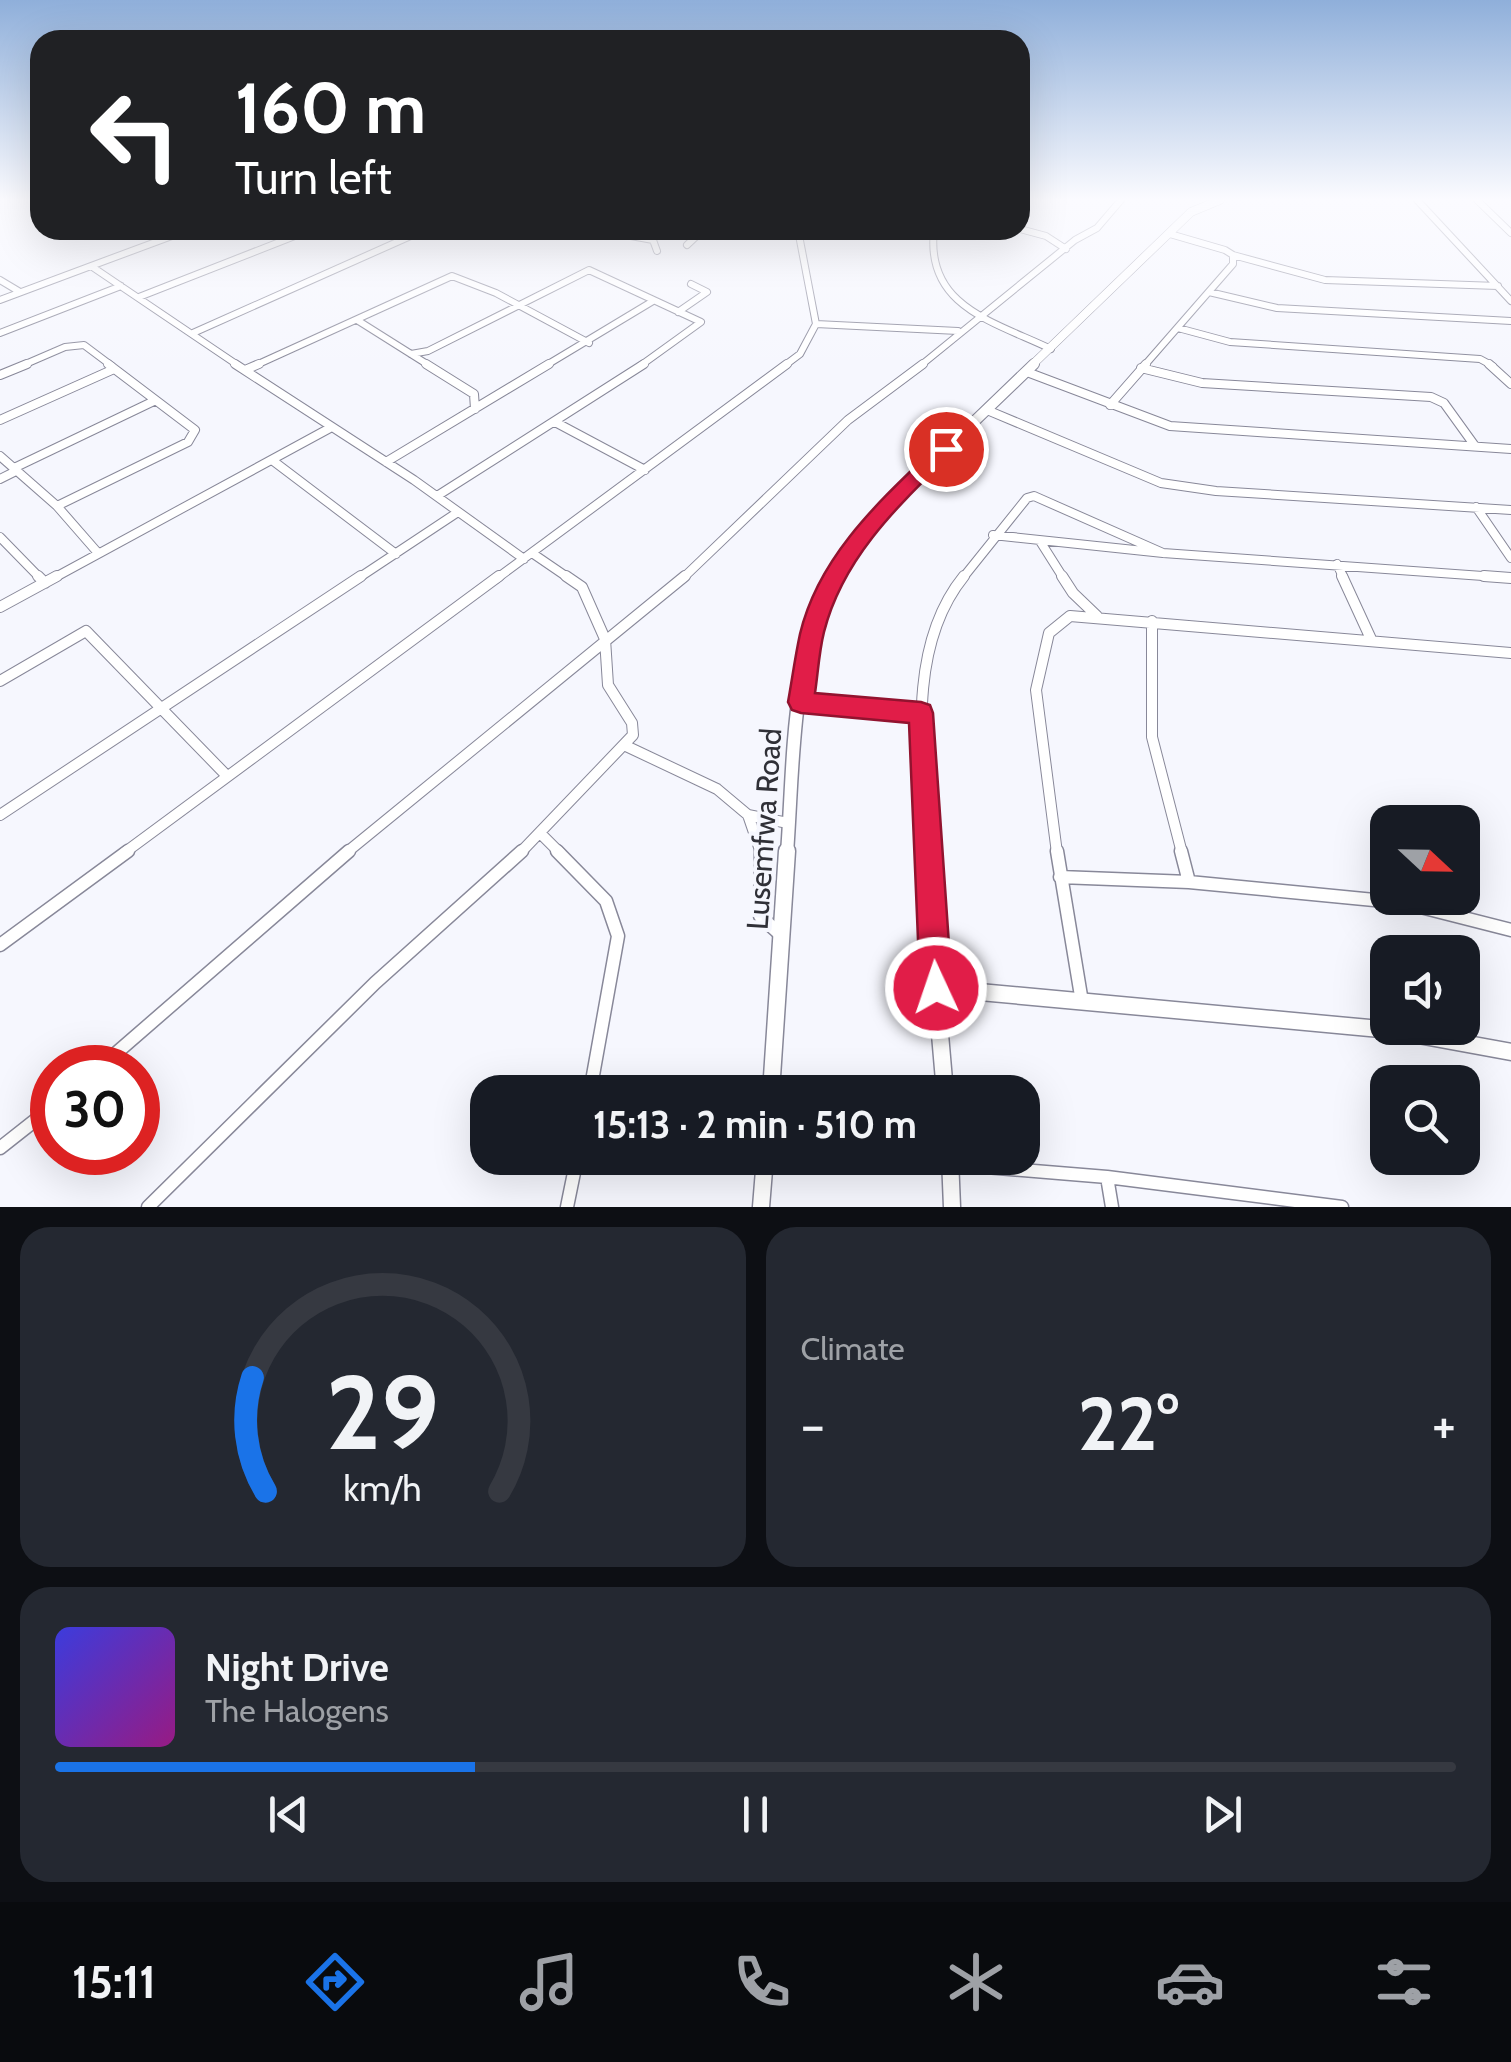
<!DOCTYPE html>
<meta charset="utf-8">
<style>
:root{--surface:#171b24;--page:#242831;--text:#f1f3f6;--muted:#9ea1a6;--line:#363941;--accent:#1a73e8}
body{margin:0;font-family:Cabin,sans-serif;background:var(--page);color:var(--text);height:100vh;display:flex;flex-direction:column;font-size:38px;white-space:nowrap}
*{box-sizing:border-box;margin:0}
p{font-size:32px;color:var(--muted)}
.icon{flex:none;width:55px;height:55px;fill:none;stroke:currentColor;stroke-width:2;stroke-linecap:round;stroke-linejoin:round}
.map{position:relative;height:1207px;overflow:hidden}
.details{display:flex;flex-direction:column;gap:20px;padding:20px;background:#0d0f14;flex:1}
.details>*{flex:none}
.hud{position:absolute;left:30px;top:30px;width:1000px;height:210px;border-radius:30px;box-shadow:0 10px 40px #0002;background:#202124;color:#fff;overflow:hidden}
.needle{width:65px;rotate:112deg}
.buttons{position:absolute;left:1370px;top:805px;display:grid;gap:20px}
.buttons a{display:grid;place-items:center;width:110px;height:110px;border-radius:20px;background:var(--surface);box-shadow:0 10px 40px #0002;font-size:50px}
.speed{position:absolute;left:30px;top:1045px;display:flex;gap:20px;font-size:50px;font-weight:700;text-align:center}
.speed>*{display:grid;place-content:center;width:130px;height:130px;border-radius:50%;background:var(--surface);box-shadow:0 10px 40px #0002;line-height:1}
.speed .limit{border:15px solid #d22;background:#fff;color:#111}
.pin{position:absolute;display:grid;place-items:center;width:85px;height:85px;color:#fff;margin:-42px;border:5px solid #fff;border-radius:50%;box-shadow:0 2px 10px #0007}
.me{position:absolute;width:110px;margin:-55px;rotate:357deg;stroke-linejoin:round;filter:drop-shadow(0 0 8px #0008)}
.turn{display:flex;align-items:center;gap:35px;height:210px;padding:0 40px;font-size:45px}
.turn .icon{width:130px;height:130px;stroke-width:2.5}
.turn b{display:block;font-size:70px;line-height:85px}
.big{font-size:75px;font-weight:700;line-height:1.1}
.details .card{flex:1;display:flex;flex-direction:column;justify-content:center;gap:15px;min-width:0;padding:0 35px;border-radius:30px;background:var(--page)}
.details .dial{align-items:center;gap:0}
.dial svg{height:260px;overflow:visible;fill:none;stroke:var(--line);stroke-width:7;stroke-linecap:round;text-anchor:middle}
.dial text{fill:var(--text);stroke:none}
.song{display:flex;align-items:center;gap:30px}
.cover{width:120px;height:120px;border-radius:15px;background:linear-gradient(135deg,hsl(240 70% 55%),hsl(310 70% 35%))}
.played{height:10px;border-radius:5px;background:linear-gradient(90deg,var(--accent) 30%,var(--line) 30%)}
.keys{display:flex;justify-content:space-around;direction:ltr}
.heat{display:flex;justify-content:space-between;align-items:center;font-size:55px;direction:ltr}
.details .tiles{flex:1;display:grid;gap:20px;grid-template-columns:1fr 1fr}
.card:last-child{grid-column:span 2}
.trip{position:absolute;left:470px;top:1075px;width:570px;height:100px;border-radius:30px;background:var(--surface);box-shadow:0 10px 40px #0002;font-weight:700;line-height:100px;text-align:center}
.dock{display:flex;height:160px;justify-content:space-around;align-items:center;background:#090b0e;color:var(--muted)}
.dock .icon{width:70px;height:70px}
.dock .on{color:var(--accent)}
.dock b{font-size:45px;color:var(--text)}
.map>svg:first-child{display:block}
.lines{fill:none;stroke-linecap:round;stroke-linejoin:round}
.minor-far3-casing{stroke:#889;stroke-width:8}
.minor-far2-casing{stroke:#889;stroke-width:10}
.minor-far1-casing{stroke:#889;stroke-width:12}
.minor-casing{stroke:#889;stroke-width:15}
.tertiary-far3-casing{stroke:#889;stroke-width:9}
.tertiary-far2-casing{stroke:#889;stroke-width:12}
.tertiary-far1-casing{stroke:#889;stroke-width:15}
.tertiary-casing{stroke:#889;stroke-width:19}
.minor-far3{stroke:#fff;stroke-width:6}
.minor-far2{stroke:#fff;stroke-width:8}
.minor-far1{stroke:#fff;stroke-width:10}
.minor{stroke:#fff;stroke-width:12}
.tertiary-far3{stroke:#fff;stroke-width:8}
.tertiary-far2{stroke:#fff;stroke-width:10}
.tertiary-far1{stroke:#fff;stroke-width:12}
.tertiary{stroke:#fff;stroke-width:16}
.route{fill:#e11d48;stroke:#92132f;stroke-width:2.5}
.labels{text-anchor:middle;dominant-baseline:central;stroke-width:8;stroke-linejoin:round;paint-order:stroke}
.street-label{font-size:30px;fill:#303037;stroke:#f6f7fe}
</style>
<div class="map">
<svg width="1511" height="1207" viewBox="0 0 1511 1207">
<rect width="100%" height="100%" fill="#f6f7fe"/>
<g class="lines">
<g class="minor-far3-casing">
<path id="minor-far3" d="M1417 200 1511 301
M1477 200 1511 233
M1020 229 1046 236 1066 249
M598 230 653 240 657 251
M934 230C925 307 995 322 1051 349
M687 245 703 230
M1233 255 1325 280 1498 286
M91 266 188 230
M0 280 20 292
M1209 292 1277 308 1511 321
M139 297 310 230
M0 300 91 266 239 366
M678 312 707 292 691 284
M357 320 430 366
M816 324 958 331
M1178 328 1230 342 1480 359 1493 366
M0 333 121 286
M193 333 424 230
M411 354 428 351 589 270 701 322 640 366
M21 366 65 347 84 345 112 366
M254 366 452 276 496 293 589 343
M545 366 653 301
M784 366 800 354 816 324 798 230
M920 366 1075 240 1097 228 1121 200
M1144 366 1233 264V255L1225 250 1170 234"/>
</g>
<g class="minor-far2-casing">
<path id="minor-far2" d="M235 364 414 480 524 559
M426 364 474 394 475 409
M1489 364 1511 384
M1141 368 1202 383 1431 397 1444 403 1475 446
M245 370 259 364
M1027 372 1170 426 1511 449
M0 375 27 364
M1110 405 1146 364
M987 410 1161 483 1216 491 1511 510
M0 420 114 369
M555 422 645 470
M0 456 57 506 98 553
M272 460 396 554
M386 462 549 364
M14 468 154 401
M0 479 16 471
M437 496 644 364
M57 506 188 442 195 430 108 364
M1476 507 1511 558
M993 535 1163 553 1511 578
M0 537 41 579
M1040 541 1064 579
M532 553 570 579
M1337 564 1344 579
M52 579 330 428
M357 579 458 512
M496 579 787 364
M682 579 848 420 923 364
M962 579 1027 498 1034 496 1163 553"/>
</g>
<g class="minor-far1-casing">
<path id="minor-far1" d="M38 576 45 583
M1062 576 1073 593 1097 616
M1342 576 1371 639
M1484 576 1511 578
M0 607 57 576
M1152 621V737L1182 853
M0 681 86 631 227 776
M801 703 921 713
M626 746 717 789 748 815 788 823
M0 815 361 576
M748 815 761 853
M541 834 560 853
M124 853 499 576
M346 853 685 576
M520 853 633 735 632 723 608 685 605 639 582 587 566 576
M929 853C924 765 903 651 964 576
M1057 853 1036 690 1049 633 1070 616 1511 653"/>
</g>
<g class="minor-casing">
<path id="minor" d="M557 851 606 901 618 936 590 1092
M761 851 760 916 782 936
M929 851 936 988
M1057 851 1082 1002
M1181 851 1189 882
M1060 877 1189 882 1405 903 1511 930
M0 945 128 851
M99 1068 349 851
M0 1148 52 1107
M950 1164 1107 1177 1342 1207
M1107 1177 1112 1207
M148 1207 375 983 522 851
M567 1207 577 1158"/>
</g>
<g class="tertiary-far3-casing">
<path id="tertiary-far3" d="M1031 366 1191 212 1220 200"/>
</g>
<g class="tertiary-far2-casing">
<path id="tertiary-far2" d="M835 579 879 513 1034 364"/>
</g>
<g class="tertiary-far1-casing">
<path id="tertiary-far1" d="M787 853C794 762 790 658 836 576"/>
</g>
<g class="tertiary-casing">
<path id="tertiary" d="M771 1092 787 851
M945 1092 936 988 1391 1030 1511 1052
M950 1158 952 1207
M761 1207 765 1158"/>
</g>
<use href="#minor-far3" class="minor-far3"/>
<use href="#minor-far2" class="minor-far2"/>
<use href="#minor-far1" class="minor-far1"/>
<use href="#minor" class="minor"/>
<use href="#tertiary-far3" class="tertiary-far3"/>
<use href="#tertiary-far2" class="tertiary-far2"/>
<use href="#tertiary-far1" class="tertiary-far1"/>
<use href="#tertiary" class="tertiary"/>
</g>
<linearGradient id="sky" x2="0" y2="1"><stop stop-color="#8fafda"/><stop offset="0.54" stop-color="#fbfbff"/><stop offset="1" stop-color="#fbfbff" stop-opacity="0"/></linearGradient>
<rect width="1511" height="369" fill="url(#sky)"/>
<path class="route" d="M946 443 952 444V453C899 505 843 557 824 632 819 652 818 673 815 693L921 702 930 705 933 713 952 988 947 999 936 1003 925 999 920 988 909 723 801 713 792 710 788 702C792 680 795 657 800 634 819 554 882 499 939 444Z"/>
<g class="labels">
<g class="street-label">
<text transform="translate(764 829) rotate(-86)">Lusemfwa Road</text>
</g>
</g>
</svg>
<div class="buttons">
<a><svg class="needle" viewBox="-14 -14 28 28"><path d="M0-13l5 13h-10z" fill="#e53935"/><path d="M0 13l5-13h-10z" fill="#9ea1a6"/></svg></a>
<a><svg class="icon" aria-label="sound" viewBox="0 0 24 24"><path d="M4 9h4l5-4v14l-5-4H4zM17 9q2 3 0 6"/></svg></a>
<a><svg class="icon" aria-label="search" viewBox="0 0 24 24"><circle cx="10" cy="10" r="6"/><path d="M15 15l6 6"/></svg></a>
</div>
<div class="speed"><div class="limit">30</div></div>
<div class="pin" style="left:946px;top:449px;background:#d93025"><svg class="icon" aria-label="arrive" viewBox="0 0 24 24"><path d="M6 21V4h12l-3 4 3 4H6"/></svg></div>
<svg class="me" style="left:936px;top:988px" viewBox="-20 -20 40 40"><circle r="17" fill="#e11d48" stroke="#fff" stroke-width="3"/><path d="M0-11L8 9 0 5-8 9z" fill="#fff"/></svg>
<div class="trip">15:13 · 2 min · 510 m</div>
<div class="hud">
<div class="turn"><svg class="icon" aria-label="left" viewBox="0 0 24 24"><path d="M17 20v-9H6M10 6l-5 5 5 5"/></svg><div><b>160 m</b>Turn left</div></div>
</div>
</div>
<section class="details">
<div class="tiles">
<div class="card dial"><svg viewBox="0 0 100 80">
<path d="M14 69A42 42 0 1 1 86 69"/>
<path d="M14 69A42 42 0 0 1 10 34" stroke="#1a73e8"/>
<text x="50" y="56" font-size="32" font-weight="700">29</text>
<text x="50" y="72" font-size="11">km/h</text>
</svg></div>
<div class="card"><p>Climate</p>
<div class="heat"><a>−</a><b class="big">22°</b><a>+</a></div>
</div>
<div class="card">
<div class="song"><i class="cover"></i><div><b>Night Drive</b><p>The Halogens</p></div></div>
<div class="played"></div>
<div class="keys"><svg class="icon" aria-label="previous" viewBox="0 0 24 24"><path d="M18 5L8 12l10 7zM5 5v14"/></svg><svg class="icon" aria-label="pause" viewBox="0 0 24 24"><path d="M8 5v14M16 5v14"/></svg><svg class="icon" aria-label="next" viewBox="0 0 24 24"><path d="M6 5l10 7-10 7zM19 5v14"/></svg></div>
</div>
</div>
</section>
<nav class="dock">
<b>15:11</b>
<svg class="icon on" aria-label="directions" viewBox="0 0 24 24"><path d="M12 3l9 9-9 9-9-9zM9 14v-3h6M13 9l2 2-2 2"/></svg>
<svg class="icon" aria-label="music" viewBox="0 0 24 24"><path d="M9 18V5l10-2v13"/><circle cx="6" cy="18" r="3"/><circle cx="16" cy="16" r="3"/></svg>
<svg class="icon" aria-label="phone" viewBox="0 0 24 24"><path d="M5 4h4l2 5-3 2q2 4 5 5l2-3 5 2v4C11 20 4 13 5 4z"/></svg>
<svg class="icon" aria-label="climate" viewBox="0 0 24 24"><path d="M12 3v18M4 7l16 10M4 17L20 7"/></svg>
<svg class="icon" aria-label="car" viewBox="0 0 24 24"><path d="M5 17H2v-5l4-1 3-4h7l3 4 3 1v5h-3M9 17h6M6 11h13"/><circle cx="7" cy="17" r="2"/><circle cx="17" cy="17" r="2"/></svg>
<svg class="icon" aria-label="filters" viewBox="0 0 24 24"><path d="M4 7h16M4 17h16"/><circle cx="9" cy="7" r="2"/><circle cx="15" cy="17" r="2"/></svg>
</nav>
